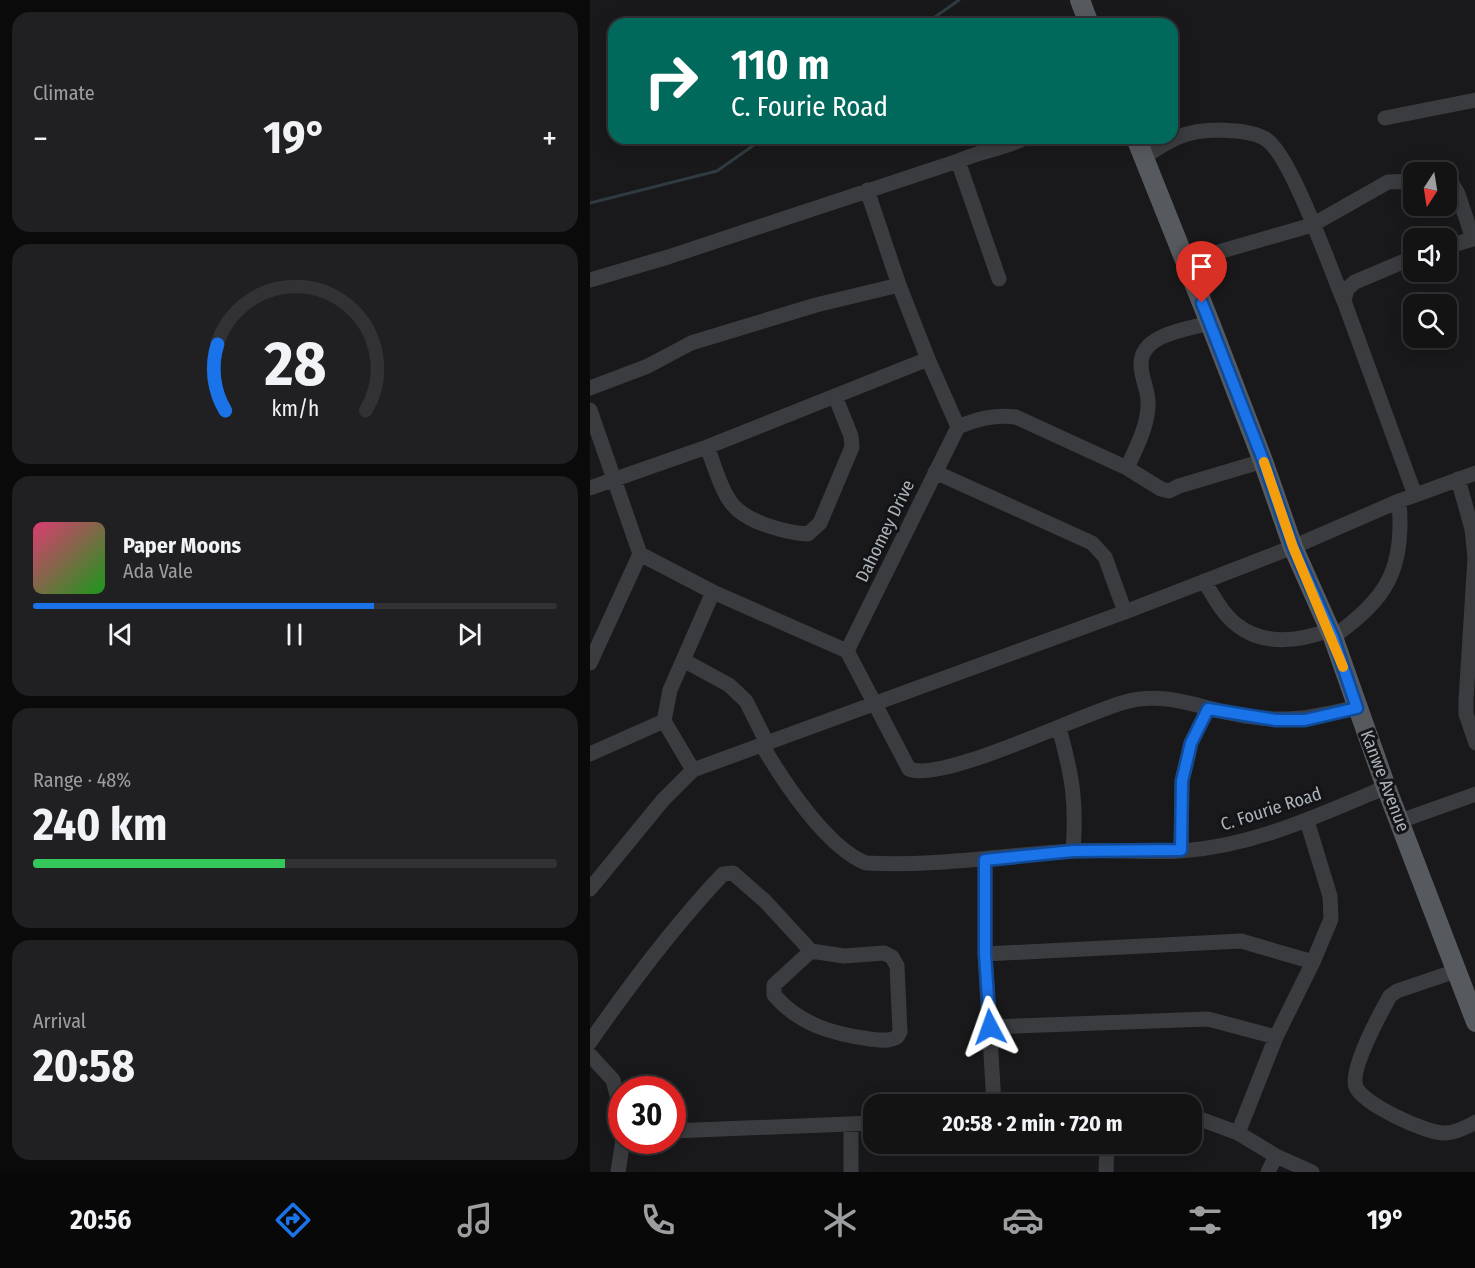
<!DOCTYPE html>
<meta charset="utf-8">
<style>
:root{--surface:#131314;--page:#202022;--text:#f1f3f6;--muted:#9d9ea0;--line:#323234;--accent:#1a73e8}
body{margin:0;font-family:"Fira Sans Condensed",sans-serif;background:var(--page);color:var(--text);height:100vh;display:flex;flex-direction:column;font-size:22px;white-space:nowrap}
*{box-sizing:border-box;margin:0}
p{font-size:20px;color:var(--muted)}
.icon{flex:none;width:33px;height:33px;fill:none;stroke:currentColor;stroke-width:2;stroke-linecap:round;stroke-linejoin:round}
.map{position:relative;flex:1;overflow:hidden}
.details{display:flex;flex-direction:column;gap:12px;padding:12px;background:#0a0a0b;width:590px}
.details>*{flex:none}
.hud{position:absolute;left:18px;top:18px;width:570px;height:126px;border-radius:18px;box-shadow:0 3px 15px #0003,0 0 0 2px var(--line);background:#00695c;color:#fff;overflow:hidden}
.needle{width:39px;rotate:192deg}
.controls{position:absolute;left:813px;top:162px;display:grid;gap:12px}
.controls a{display:grid;place-items:center;width:54px;height:54px;border-radius:12px;background:var(--surface);box-shadow:0 3px 15px #0003,0 0 0 2px var(--line);font-size:30px}
.speed{position:absolute;left:18px;top:1076px;display:flex;gap:12px;font-size:30px;font-weight:700;text-align:center}
.speed>*{display:grid;place-content:center;width:78px;height:78px;border-radius:50%;background:var(--surface);box-shadow:0 3px 15px #0003,0 0 0 2px var(--line);line-height:1}
.speed .limit{border:9px solid #d22;background:#fff;color:#111}
.pin{position:absolute;display:grid;place-items:center;width:51px;height:51px;color:#fff;margin:-62px -26px;border-radius:50% 50% 50% 0;rotate:-45deg;box-shadow:0 0 6px #0007}
.pin .icon{rotate:45deg}
.me{position:absolute;width:66px;margin:-33px;rotate:356deg;stroke-linejoin:round;filter:drop-shadow(0 0 4px #0008)}
.turn{display:flex;align-items:center;gap:21px;height:126px;padding:0 24px;font-size:27px}
.turn .icon{width:78px;height:78px;stroke-width:2.5}
.turn b{display:block;font-size:42px;line-height:51px}
.big{font-size:45px;font-weight:700;line-height:1.1}
.details .tile{flex:1;display:flex;flex-direction:column;justify-content:center;gap:9px;min-width:0;padding:0 21px;border-radius:18px;background:var(--page)}
.details .dial{align-items:center;gap:0}
.dial svg{height:156px;overflow:visible;fill:none;stroke:var(--line);stroke-width:7;stroke-linecap:round;text-anchor:middle}
.dial text{fill:var(--text);stroke:none}
.song{display:flex;align-items:center;gap:18px}
.cover{width:72px;height:72px;border-radius:9px;background:linear-gradient(135deg,hsl(340 70% 55%),hsl(120 70% 35%))}
.played{height:6px;border-radius:3px;background:linear-gradient(90deg,var(--accent) 65%,var(--line) 65%)}
.keys{display:flex;justify-content:space-around;direction:ltr}
.heat{display:flex;justify-content:space-between;align-items:center;font-size:33px;direction:ltr}
.charge{height:9px;border-radius:4px;background:linear-gradient(90deg,#34c759 48%,var(--line) 0)}
.trip{position:absolute;left:273px;top:1094px;width:339px;height:60px;border-radius:18px;background:var(--surface);box-shadow:0 3px 15px #0003,0 0 0 2px var(--line);font-weight:700;line-height:60px;text-align:center}
.tab-bar{display:flex;height:96px;justify-content:space-around;align-items:center;background:#080808;color:var(--muted)}
.tab-bar .icon{width:42px;height:42px}
.tab-bar .active{color:var(--accent)}
.tab-bar b{font-size:27px;color:var(--text)}
main{display:flex;flex:1;min-height:0}
.map>svg:first-child{display:block}
.lines{fill:none;stroke-linecap:round;stroke-linejoin:round}
.stream{stroke:#2f3b40;stroke-width:3}
.minor{stroke:#3a3c40;stroke-width:15}
.major{stroke:#565a5f;stroke-width:20}
.route-casing{stroke:#114b97;stroke-width:15}
.route{stroke:#1a73e8;stroke-width:10}
.slow{stroke:#f59e0b;stroke-width:10}
.labels{text-anchor:middle;dominant-baseline:central;stroke-width:6;stroke-linejoin:round;paint-order:stroke}
.street-label{font-size:18px;fill:#abb3bb;stroke:#141416}
</style>
<main>
<section class="details">
<div class="tile"><p>Climate</p>
<div class="heat"><a>−</a><b class="big">19°</b><a>+</a></div>
</div>
<div class="tile dial"><svg viewBox="0 0 100 80">
<path d="M14 69A42 42 0 1 1 86 69"/>
<path d="M14 69A42 42 0 0 1 10 35" stroke="#1a73e8"/>
<text x="50" y="56" font-size="32" font-weight="700">28</text>
<text x="50" y="72" font-size="11">km/h</text>
</svg></div>
<div class="tile">
<div class="song"><i class="cover"></i><div><b>Paper Moons</b><p>Ada Vale</p></div></div>
<div class="played"></div>
<div class="keys"><svg class="icon" aria-label="previous" viewBox="0 0 24 24"><path d="M18 5L8 12l10 7zM5 5v14"/></svg><svg class="icon" aria-label="pause" viewBox="0 0 24 24"><path d="M8 5v14M16 5v14"/></svg><svg class="icon" aria-label="next" viewBox="0 0 24 24"><path d="M6 5l10 7-10 7zM19 5v14"/></svg></div>
</div>
<div class="tile"><p>Range · 48%</p><b class="big">240 km</b><div class="charge"></div></div>
<div class="tile"><p>Arrival</p><b class="big">20:58</b></div>
</section>
<div class="map">
<svg width="886" height="1172" viewBox="0 0 886 1172">
<rect width="100%" height="100%" fill="#19191b"/>
<g class="lines">
<path class="stream" d="M335 24 369 0
M0 203 127 171 174 138"/>
<path class="minor" d="M795 118 886 100
M554 157C581 139 596 130 629 130 644 131 660 131 674 138 700 151 740 269 754 301
M368 161 409 279
M856 173 868 194 883 239
M277 190 309 285 338 359
M856 247 886 238
M824 257 765 282 757 289 754 301 825 495
M594 262 722 225 798 182 824 181
M0 280 78 257 368 161C390 151 413 149 435 138
M0 388 58 366 101 343 226 305 309 285
M0 410 50 554 123 592 257 651 319 769C353 783 493 713 535 702 578 690 613 710 655 716 699 723 725 717 767 707
M117 447C125 466 132 497 148 510 164 524 198 533 218 534L230 523 262 447 261 436 245 396
M537 468C546 448 559 424 558 402 558 389 551 378 551 365 550 334 598 329 620 323
M345 472 502 543 515 557 535 612
M868 479 882 529 885 558 876 700V714L886 743
M0 488 117 447 338 359 368 427C387 419 405 414 426 417L537 468 571 489 579 491 589 486 673 461
M614 581C623 595 633 615 647 625 675 647 710 641 740 630
M743 637C797 599 815 569 809 501
M257 651 368 427
M93 660 139 685 156 701 177 743
M0 663 50 554
M74 721 80 690 123 592
M469 728C482 775 487 802 483 851
M172 745C193 781 237 848 276 863 345 867 413 855 482 851 518 849 555 853 591 851 664 846 730 815 796 787
M0 754 74 721 103 770
M810 821 886 794
M591 851 592 781 601 743 618 709
M395 860V954L404 1104
M0 889 73 800 103 770 535 612 703 547 809 501 886 473
M395 954 651 941 723 962
M866 971 807 991 800 996C791 1012 759 1070 766 1087 773 1104 837 1134 855 1133 865 1133 877 1127 886 1122
M401 1027 618 1019 686 1037
M0 1042C41 983 83 927 133 874L143 873 175 901 221 951 254 956 294 953 302 957 307 966 310 1032 307 1037C299 1042 289 1040 280 1039 243 1034 210 1025 184 995V985L221 951
M0 1055 23 1080 32 1115
M602 1116 648 1133 686 1156 722 1172
M82 1131 284 1123
M648 1133 686 1037 723 962 741 919 740 896 717 821
M28 1172 33 1140
M261 1172V1124
M516 1172 517 1143
M678 1172 686 1156"/>
<path class="major" d="M490 0 499 24
M546 138 620 323 673 461 703 547 743 637 796 787 886 1022"/>
</g>
<g class="lines">
<g class="route-casing">
<path id="route" d="M400 1027 395 954V860L483 851 591 850 592 781 601 743 618 709 686 720H715L767 708 743 637 703 547 673 460 612 303"/>
</g>
<use href="#route" class="route"/>
<path class="slow" d="M674 462 703 547 753 667"/>
</g>
<g class="labels">
<g class="street-label">
<text transform="translate(295 531) rotate(-64)">Dahomey Drive</text>
<text transform="translate(795 781) rotate(69)">Kanwe Avenue</text>
<text transform="translate(681 809) rotate(-18)">C. Fourie Road</text>
</g>
</g>
</svg>
<div class="controls">
<a><svg class="needle" viewBox="-14 -14 28 28"><path d="M0-13l5 13h-10z" fill="#e53935"/><path d="M0 13l5-13h-10z" fill="#9d9ea0"/></svg></a>
<a><svg class="icon" aria-label="sound" viewBox="0 0 24 24"><path d="M4 9h4l5-4v14l-5-4H4zM17 9q2 3 0 6"/></svg></a>
<a><svg class="icon" aria-label="search" viewBox="0 0 24 24"><circle cx="10" cy="10" r="6"/><path d="M15 15l6 6"/></svg></a>
</div>
<div class="speed"><div class="limit">30</div></div>
<div class="pin" style="left:612px;top:303px;background:#d93025"><svg class="icon" aria-label="arrive" viewBox="0 0 24 24"><path d="M6 21V4h12l-3 4 3 4H6"/></svg></div>
<svg class="me" style="left:400px;top:1027px" viewBox="-20 -20 40 40"><path d="M0-17L14 15 0 8-14 15z" fill="#1a73e8" stroke="#fff" stroke-width="4"/></svg>
<div class="trip">20:58 · 2 min · 720 m</div>
<div class="hud">
<div class="turn"><svg class="icon" aria-label="right" viewBox="0 0 24 24"><path d="M7 20v-9h11M14 6l5 5-5 5"/></svg><div><b>110 m</b>C. Fourie Road</div></div>
</div>
</div>
</main>
<nav class="tab-bar">
<b>20:56</b>
<svg class="icon active" aria-label="directions" viewBox="0 0 24 24"><path d="M12 3l9 9-9 9-9-9zM9 14v-3h6M13 9l2 2-2 2"/></svg>
<svg class="icon" aria-label="music" viewBox="0 0 24 24"><path d="M9 18V5l10-2v13"/><circle cx="6" cy="18" r="3"/><circle cx="16" cy="16" r="3"/></svg>
<svg class="icon" aria-label="phone" viewBox="0 0 24 24"><path d="M5 4h4l2 5-3 2q2 4 5 5l2-3 5 2v4C11 20 4 13 5 4z"/></svg>
<svg class="icon" aria-label="climate" viewBox="0 0 24 24"><path d="M12 3v18M4 7l16 10M4 17L20 7"/></svg>
<svg class="icon" aria-label="car" viewBox="0 0 24 24"><path d="M5 17H2v-5l4-1 3-4h7l3 4 3 1v5h-3M9 17h6M6 11h13"/><circle cx="7" cy="17" r="2"/><circle cx="17" cy="17" r="2"/></svg>
<svg class="icon" aria-label="filters" viewBox="0 0 24 24"><path d="M4 7h16M4 17h16"/><circle cx="9" cy="7" r="2"/><circle cx="15" cy="17" r="2"/></svg>
<b>19°</b>
</nav>
